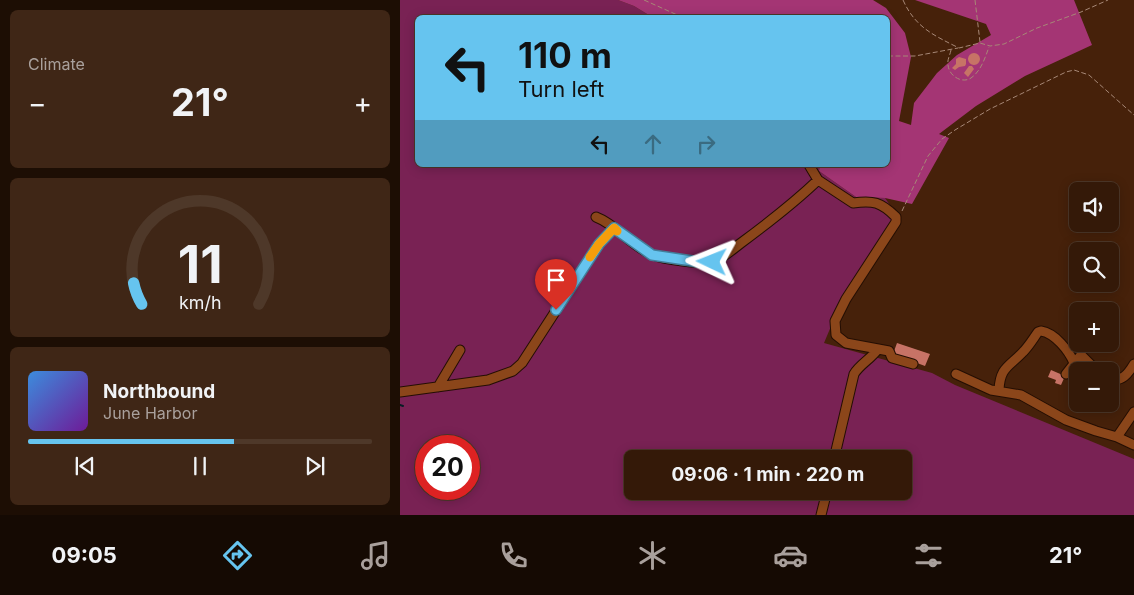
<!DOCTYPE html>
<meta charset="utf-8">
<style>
:root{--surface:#341908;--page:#3f2616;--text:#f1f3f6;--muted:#a9a09c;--line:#4e3829;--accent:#66c4ef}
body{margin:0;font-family:Inter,sans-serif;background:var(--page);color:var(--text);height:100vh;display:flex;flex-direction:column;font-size:19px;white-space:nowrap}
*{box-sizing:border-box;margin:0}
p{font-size:16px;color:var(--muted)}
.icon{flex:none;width:28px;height:28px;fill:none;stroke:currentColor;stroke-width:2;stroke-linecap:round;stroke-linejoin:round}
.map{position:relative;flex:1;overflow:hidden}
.sheet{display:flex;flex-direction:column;gap:10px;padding:10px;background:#1d0e04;width:400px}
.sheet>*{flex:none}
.banner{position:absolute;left:15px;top:15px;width:475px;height:152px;border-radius:8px;box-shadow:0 2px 12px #0003,0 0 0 1px var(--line);background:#66c4ef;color:#111;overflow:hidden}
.tools{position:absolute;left:669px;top:182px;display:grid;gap:10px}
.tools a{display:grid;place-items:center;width:50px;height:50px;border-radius:8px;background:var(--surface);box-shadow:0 2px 12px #0003,0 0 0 1px var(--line);font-size:25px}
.speed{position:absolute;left:15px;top:435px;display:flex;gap:10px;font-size:25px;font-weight:700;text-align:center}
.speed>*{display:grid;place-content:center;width:65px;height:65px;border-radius:50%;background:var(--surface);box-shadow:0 2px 12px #0003,0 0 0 1px var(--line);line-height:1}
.speed .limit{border:8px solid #d22;background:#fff;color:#111}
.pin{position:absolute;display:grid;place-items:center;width:42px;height:42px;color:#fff;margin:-51px -21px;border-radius:50% 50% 50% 0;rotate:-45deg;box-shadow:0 0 5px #0007}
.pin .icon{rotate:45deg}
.me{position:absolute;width:55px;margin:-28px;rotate:272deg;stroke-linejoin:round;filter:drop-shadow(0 0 4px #0008)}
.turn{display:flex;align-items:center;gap:18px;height:105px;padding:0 20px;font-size:22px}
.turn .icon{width:65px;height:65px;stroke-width:2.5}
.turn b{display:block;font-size:35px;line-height:42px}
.lanes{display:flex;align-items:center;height:48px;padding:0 20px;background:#0003;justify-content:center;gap:25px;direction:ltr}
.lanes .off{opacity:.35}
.big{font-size:38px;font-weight:700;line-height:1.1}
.sheet .tile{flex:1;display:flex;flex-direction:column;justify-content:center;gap:8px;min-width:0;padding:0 18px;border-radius:8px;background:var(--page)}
.sheet .dial{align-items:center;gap:0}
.dial svg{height:130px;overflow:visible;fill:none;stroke:var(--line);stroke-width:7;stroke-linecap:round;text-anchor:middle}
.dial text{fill:var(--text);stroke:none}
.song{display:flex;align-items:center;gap:15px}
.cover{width:60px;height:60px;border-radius:8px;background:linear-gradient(135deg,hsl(210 70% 55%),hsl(280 70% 35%))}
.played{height:5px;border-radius:2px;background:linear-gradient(90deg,var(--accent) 60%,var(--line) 60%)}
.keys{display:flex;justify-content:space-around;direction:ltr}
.heat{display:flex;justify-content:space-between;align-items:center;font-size:28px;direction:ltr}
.trip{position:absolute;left:224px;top:450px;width:288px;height:50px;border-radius:8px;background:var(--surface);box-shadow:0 2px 12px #0003,0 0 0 1px var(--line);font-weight:700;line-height:50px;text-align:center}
.menu{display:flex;height:80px;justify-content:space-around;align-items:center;background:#150a03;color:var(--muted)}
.menu .icon{width:35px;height:35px}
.menu .selected{color:var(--accent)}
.menu b{font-size:22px;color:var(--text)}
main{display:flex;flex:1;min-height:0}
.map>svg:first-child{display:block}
.green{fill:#792254;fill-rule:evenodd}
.forest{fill:#a43574}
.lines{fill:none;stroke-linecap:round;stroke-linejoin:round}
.stream{stroke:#071c25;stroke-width:2}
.building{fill:#c77366}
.minor-casing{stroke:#240e03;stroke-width:11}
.path{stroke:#a78877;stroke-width:1;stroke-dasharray:5 2.5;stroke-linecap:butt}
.minor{stroke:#8b461a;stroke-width:9}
.route-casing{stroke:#427f9b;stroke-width:12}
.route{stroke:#66c4ef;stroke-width:9}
.slow{stroke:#f59e0b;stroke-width:9}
</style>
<main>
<section class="sheet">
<div class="tile"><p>Climate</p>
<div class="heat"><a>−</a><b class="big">21°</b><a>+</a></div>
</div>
<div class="tile dial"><svg viewBox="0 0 100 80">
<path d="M14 69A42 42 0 1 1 86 69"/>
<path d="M14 69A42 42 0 0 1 9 56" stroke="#66c4ef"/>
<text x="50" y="56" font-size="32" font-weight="700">11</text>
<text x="50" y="72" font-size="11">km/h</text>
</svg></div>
<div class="tile">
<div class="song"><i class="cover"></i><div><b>Northbound</b><p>June Harbor</p></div></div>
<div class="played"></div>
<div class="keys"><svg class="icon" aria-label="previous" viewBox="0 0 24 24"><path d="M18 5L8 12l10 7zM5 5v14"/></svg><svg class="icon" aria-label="pause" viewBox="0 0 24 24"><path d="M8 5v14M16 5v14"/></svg><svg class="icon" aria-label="next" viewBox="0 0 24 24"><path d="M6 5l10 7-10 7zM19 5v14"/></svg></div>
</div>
</section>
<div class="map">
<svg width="734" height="515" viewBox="0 0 734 515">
<rect width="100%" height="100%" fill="#46210a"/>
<path class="green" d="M0 0H218L234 6 252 17 18 18V165H420L419 171 456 197 485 198 501 221 437 312 424 343 532 373 555 385 734 459V515H0ZM26 446H69V489H26ZM232 459H502V491H232Z"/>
<path class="forest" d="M218 0H473L486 8 505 33 511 57 499 121 511 125 514 103 537 73 557 55 591 35 586 24 515 0H674L692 45 625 76 576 106 539 134 549 138 512 204 485 198 456 197 419 171 420 165H488V18L252 17 234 6Z"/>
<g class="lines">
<path class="stream" d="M0 405 3 406"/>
</g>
<path class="building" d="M568 59a6 6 0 1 1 12 0a6 6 0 1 1-12 0Z
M559 57 566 59V64L565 66 559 67 555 70 552 68 556 64V59Z
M569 66H572L574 69 568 77 564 73Z
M497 343 530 354 525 366 493 354Z
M651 370 665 376 661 385 655 383 656 380 648 377Z"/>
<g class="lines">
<g class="minor-casing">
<path id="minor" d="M409 165 418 180 453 203C473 200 481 202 496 217V222L446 299 435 321 436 335 446 343 489 351 492 358 513 364
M196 217C217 225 231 246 253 255 262 259 303 265 313 262 323 258 333 249 341 243 368 223 394 203 418 180
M556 374 591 390 621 395 666 420 696 431 717 437 734 445
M666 374 681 355 697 371
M710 379C722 382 728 374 734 364
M38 387 60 350
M599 390C600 367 609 367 623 352 629 346 633 339 638 332L641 331C655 333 669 351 674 363
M0 392 88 380 113 371 122 363 199 244 214 228
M717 437 734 412
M434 459 454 374C460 364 471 359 478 349
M421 515 427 491"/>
</g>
<path class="path" d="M244 0 284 18
M503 0C515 27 533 35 559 48L580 43 590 46 604 44 637 28 681 12 708 0
M575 0 580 42
M551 50C550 55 547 60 548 65 549 76 562 84 571 78 581 71 585 58 589 47
M488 56H515L558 48
M502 211 528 156 542 139 555 130 590 109 666 72 674 70 689 75 734 115"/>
<use href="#minor" class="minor"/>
</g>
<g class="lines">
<g class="route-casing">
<path id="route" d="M156 310 199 244 214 228 252 255 299 262H312"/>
</g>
<use href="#route" class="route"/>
<path class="slow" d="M190 257 199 244 214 228 217 231"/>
</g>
</svg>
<div class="tools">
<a><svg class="icon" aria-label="sound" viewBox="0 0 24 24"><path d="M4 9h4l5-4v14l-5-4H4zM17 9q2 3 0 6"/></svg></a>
<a><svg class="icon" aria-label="search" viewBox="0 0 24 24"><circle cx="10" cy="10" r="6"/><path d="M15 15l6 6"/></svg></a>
<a>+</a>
<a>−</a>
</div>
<div class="speed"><div class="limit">20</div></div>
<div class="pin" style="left:156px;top:310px;background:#d93025"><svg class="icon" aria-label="arrive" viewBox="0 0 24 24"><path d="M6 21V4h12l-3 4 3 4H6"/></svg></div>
<svg class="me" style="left:312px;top:262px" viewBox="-20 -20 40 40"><path d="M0-17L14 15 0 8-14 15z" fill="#66c4ef" stroke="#fff" stroke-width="4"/></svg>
<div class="trip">09:06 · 1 min · 220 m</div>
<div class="banner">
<div class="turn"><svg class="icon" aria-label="left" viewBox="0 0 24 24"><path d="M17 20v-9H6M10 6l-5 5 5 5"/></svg><div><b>110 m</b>Turn left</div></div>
<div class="lanes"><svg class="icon" aria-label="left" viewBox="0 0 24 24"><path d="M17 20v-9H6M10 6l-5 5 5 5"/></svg><svg class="icon off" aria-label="ahead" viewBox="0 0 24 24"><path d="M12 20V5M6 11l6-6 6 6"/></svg><svg class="icon off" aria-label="right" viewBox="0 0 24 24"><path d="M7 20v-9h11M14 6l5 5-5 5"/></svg></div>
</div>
</div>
</main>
<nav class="menu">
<b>09:05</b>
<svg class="icon selected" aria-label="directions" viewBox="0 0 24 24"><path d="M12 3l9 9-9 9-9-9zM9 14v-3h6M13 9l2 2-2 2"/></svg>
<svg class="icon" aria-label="music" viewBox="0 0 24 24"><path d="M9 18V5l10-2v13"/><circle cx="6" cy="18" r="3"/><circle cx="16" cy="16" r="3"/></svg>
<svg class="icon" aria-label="phone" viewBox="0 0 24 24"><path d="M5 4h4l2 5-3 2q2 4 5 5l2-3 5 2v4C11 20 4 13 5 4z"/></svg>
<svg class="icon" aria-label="climate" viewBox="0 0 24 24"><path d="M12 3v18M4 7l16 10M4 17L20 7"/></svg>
<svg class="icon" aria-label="car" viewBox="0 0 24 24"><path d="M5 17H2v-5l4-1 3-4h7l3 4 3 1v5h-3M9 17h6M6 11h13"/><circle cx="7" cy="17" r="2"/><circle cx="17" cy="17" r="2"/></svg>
<svg class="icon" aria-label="filters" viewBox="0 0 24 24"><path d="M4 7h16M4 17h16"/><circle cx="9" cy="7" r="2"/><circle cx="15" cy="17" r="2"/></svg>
<b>21°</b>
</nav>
